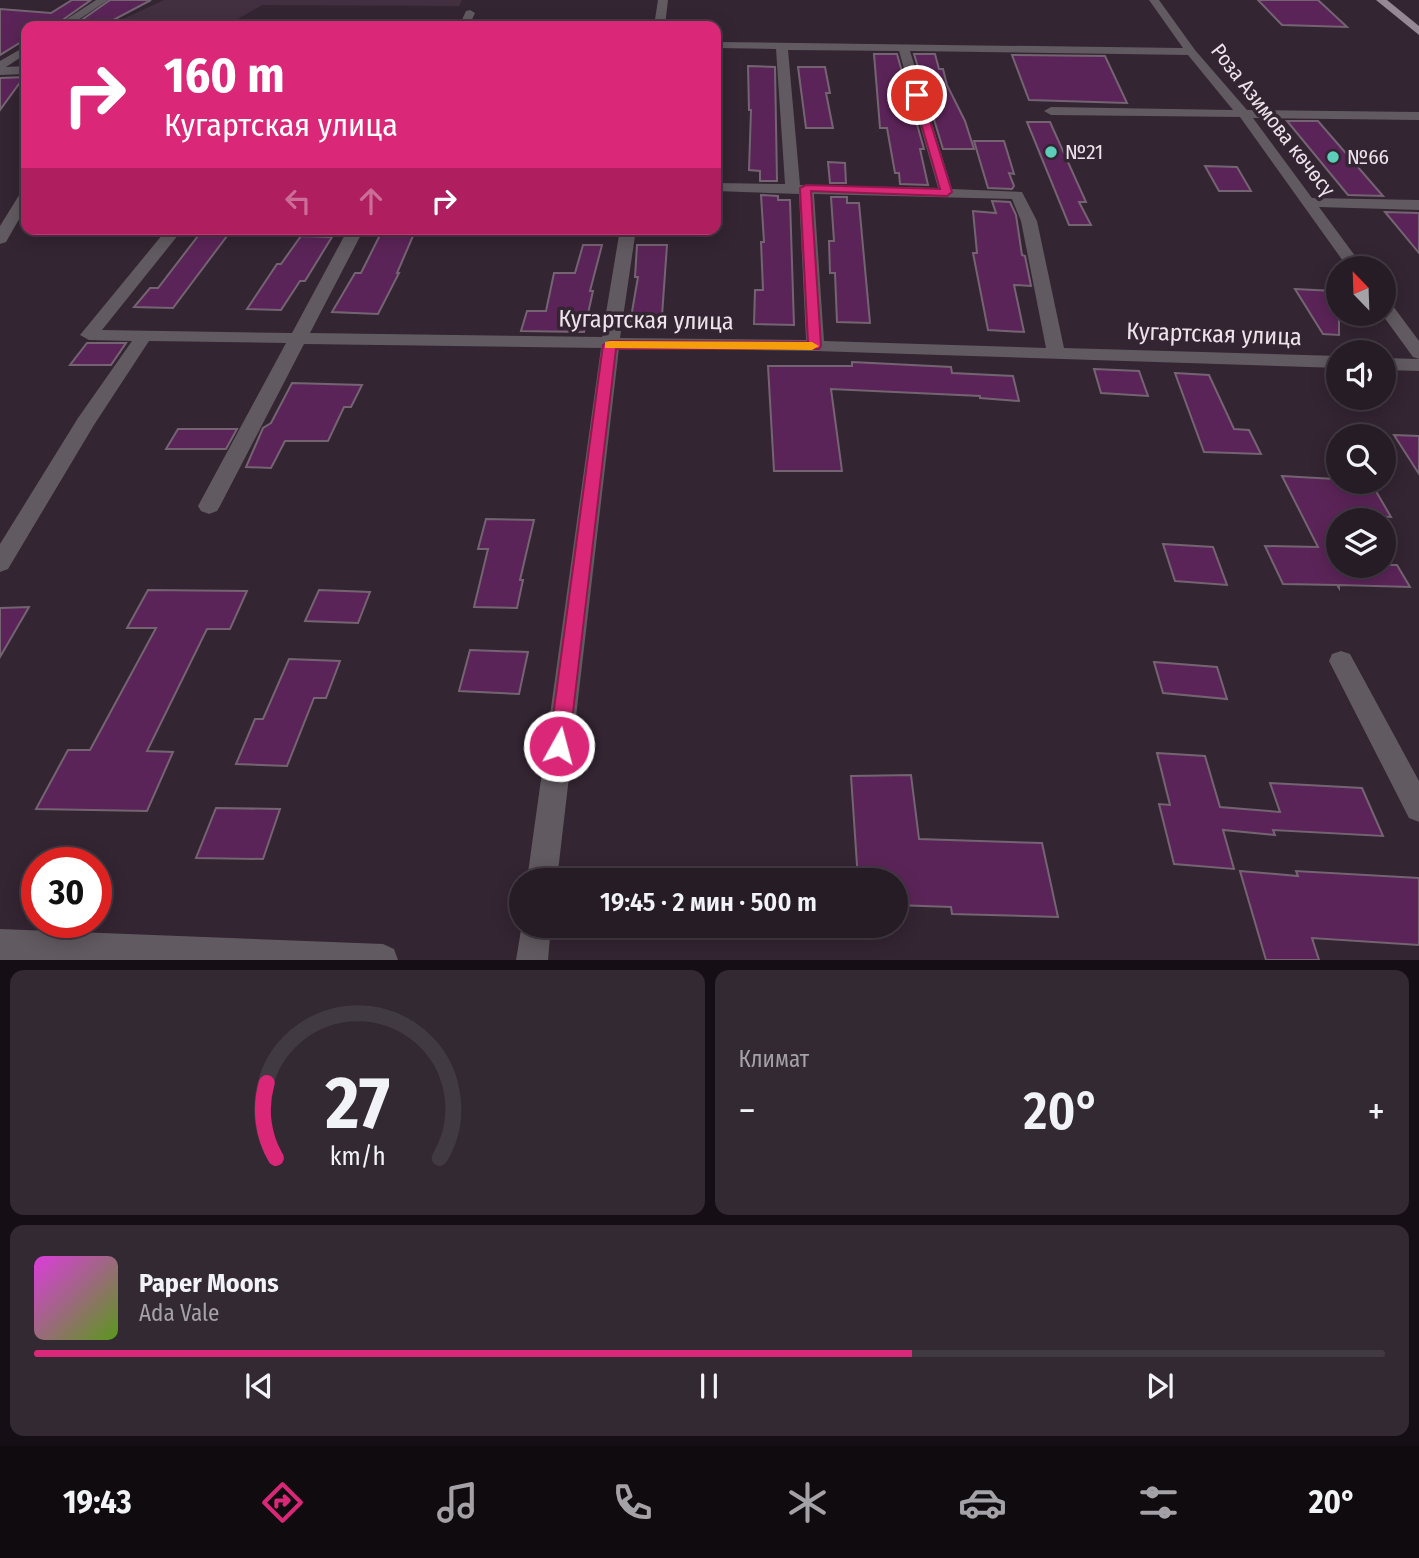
<!DOCTYPE html>
<html lang="ru">
<meta charset="utf-8">
<style>
:root{--surface:#261c26;--page:#322932;--text:#f1f3f6;--muted:#a4a1a7;--line:#423a43;--accent:#db2777}
body{margin:0;font-family:"Fira Sans Condensed",sans-serif;background:var(--page);color:var(--text);height:100vh;display:flex;flex-direction:column;font-size:26px;white-space:nowrap}
*{box-sizing:border-box;margin:0}
p{font-size:23px;color:var(--muted)}
.icon{flex:none;width:38px;height:38px;fill:none;stroke:currentColor;stroke-width:2;stroke-linecap:round;stroke-linejoin:round}
.map{position:relative;height:960px;overflow:hidden}
.side{display:flex;flex-direction:column;gap:10px;padding:10px;background:#150f15;flex:1}
.side>*{flex:none}
.hud{position:absolute;left:21px;top:21px;width:700px;height:214px;border-radius:14px;box-shadow:0 4px 18px #0003,0 0 0 2px var(--line);background:#db2777;color:#fff;overflow:hidden}
.needle{width:46px;rotate:337deg}
.tools{position:absolute;left:1326px;top:256px;display:grid;gap:14px}
.tools a{display:grid;place-items:center;width:70px;height:70px;border-radius:50%;background:var(--surface);box-shadow:0 4px 18px #0003,0 0 0 2px var(--line);font-size:35px}
.speed{position:absolute;left:21px;top:847px;display:flex;gap:14px;font-size:35px;font-weight:700;text-align:center}
.speed>*{display:grid;place-content:center;width:91px;height:91px;border-radius:50%;background:var(--surface);box-shadow:0 4px 18px #0003,0 0 0 2px var(--line);line-height:1}
.speed .limit{border:10px solid #d22;background:#fff;color:#111}
.pin{position:absolute;display:grid;place-items:center;width:60px;height:60px;color:#fff;margin:-30px;border:4px solid #fff;border-radius:50%;box-shadow:0 2px 7px #0007}
.me{position:absolute;width:77px;margin:-38px;rotate:7deg;stroke-linejoin:round;filter:drop-shadow(0 0 5px #0008)}
.turn{display:flex;align-items:center;gap:24px;height:147px;padding:0 28px;font-size:32px}
.turn .icon{width:91px;height:91px;stroke-width:2.5}
.turn b{display:block;font-size:49px;line-height:60px}
.lanes{display:flex;align-items:center;height:66px;padding:0 28px;background:#0003;justify-content:center;gap:35px;direction:ltr}
.lanes .off{opacity:.35}
.big{font-size:52px;font-weight:600;line-height:1.1}
.side .tile{flex:1;display:flex;flex-direction:column;justify-content:center;gap:10px;min-width:0;padding:0 24px;border-radius:14px;background:var(--page)}
.side .dial{align-items:center;gap:0}
.dial svg{height:182px;overflow:visible;fill:none;stroke:var(--line);stroke-width:7;stroke-linecap:round;text-anchor:middle}
.dial text{fill:var(--text);stroke:none}
.song{display:flex;align-items:center;gap:21px}
.cover{width:84px;height:84px;border-radius:10px;background:linear-gradient(135deg,hsl(300 70% 55%),hsl(90 70% 35%))}
.played{height:7px;border-radius:4px;background:linear-gradient(90deg,var(--accent) 65%,var(--line) 65%)}
.keys{display:flex;justify-content:space-around;direction:ltr}
.heat{display:flex;justify-content:space-between;align-items:center;font-size:38px;direction:ltr}
.side .tiles{flex:1;display:grid;gap:10px;grid-template-columns:1fr 1fr}
.tile:last-child{grid-column:span 2}
.trip{position:absolute;left:509px;top:868px;width:399px;height:70px;border-radius:35px;background:var(--surface);box-shadow:0 4px 18px #0003,0 0 0 2px var(--line);font-weight:600;line-height:70px;text-align:center}
.tabs{display:flex;height:112px;justify-content:space-around;align-items:center;background:#0f0b0f;color:var(--muted)}
.tabs .icon{width:49px;height:49px}
.tabs .selected{color:var(--accent)}
.tabs b{font-size:32px;color:var(--text)}
.map>svg:first-child{display:block}
.built{fill:#422f40}
.building{fill:#5b2458;stroke:#746472;stroke-width:2}
.lines{fill:none;stroke-linecap:round;stroke-linejoin:round}
.minor{fill:#615a60;fill-rule:evenodd}
.major{fill:#978895;fill-rule:evenodd}
.route{fill:#db2777;stroke:#8e194d;stroke-width:2}
.slow{fill:#f59e0b}
.poi-dot{fill:#5dceb9;stroke:#332532;stroke-width:2.5}
.labels{text-anchor:middle;dominant-baseline:central;stroke-width:7;stroke-linejoin:round;paint-order:stroke}
.far-street-label{font-size:21px;fill:#ede3eb;stroke:#332532}
.far-poi-label{font-size:21px;fill:#ede3eb;stroke:#332532;text-anchor:start}
.street-label{font-size:24px;fill:#ede3eb;stroke:#332532}
</style>
<div class="map">
<svg width="1419" height="960" viewBox="0 0 1419 960">
<rect width="100%" height="100%" fill="#332532"/>
<path class="built" d="M164 0H462L459 6 262 5 226 26H108Z"/>
<path class="building" d="M72 0H91L54 26H26V39L0 55V9L51 13Z
M110 0H151L102 26H73Z
M1258 0H1318L1347 27 1282 25Z
M874 54H897L924 149H920L928 185 900 184 899 173H895L887 128H880Z
M914 54H935L939 69H943L947 85 965 121 974 149H943Z
M1012 55 1105 56 1127 103 1029 100Z
M748 66 775 67 777 181H760V171L749 170 751 110H749Z
M798 67H825L830 93H826L833 128H806Z
M24 77 0 110V78Z
M1287 121H1318L1383 196 1348 195Z
M1027 122H1050L1086 202H1079L1091 225H1069Z
M974 141H1004L1014 174 1009 173 1014 186 1012 189 988 188Z
M828 162 845 163 846 183H830Z
M1205 166 1237 167 1251 191H1219Z
M761 195 778 196V200H790L794 325 754 324 755 290H763L761 242H764Z
M831 197H847V203H859L870 323 837 322 835 273H830L829 241H834Z
M992 201 1010 202 1016 215 1022 255 1025 256 1031 286 1014 285 1024 332 988 330 973 253H977L973 211 996 213Z
M1385 212 1419 213V253Z
M383 229H416L397 273H399L378 314 332 312 355 273H361Z
M198 236H227L173 308 134 307 150 288H158Z
M301 236 332 237 305 281H300L281 310 247 309 277 264H281Z
M583 245H602L590 291H593L584 332 521 331 527 311H546L554 273H575Z
M637 245H667L661 330 629 329 638 277H635Z
M1295 289 1334 291 1339 298V335L1323 334Z
M87 343H126L111 365H70Z
M852 362 951 367 952 373 1013 376 1019 401 980 398V396L831 389 842 471H774L768 366H852Z
M1094 369 1139 371 1148 396 1101 393Z
M1175 373 1209 375 1234 429 1249 430 1261 454 1204 452Z
M292 383 362 385 351 407H344L328 441H285L271 468 246 467 263 428 271 423Z
M178 429H237L226 449H166Z
M1394 435 1419 436V474Z
M1282 476 1370 481 1391 517 1339 515V565H1397L1410 587 1339 585V588L1337 585 1283 584 1265 546 1318 547Z
M486 519 534 520 520 580H523L517 608 474 607 488 549H478Z
M1163 544 1213 547 1227 585 1175 581Z
M148 590 247 591 230 629H207L147 751 173 752 147 811 36 809 68 750H90L156 628H127Z
M319 590 370 592 358 623 305 621Z
M29 607 0 657V608Z
M470 650 528 652 519 694 459 691Z
M289 659 340 661 326 698H314L287 766 236 764 255 719H263Z
M1154 662 1217 667 1227 699 1163 693Z
M1157 753 1205 756 1220 807 1280 812 1270 783 1362 788 1383 836 1273 830 1275 835 1223 830 1234 869 1174 864 1159 804 1170 805Z
M911 775 919 839 1042 843 1058 917 952 914 951 907 896 905V880H858L851 776Z
M216 808 280 809 263 859 196 858Z
M1240 871 1298 876 1296 871 1419 878V945L1312 938 1319 960H1266Z"/>
<g class="lines">
<path class="minor" d="M96 0H108L69 26H56Z
M658 0H668L665 26H654Z
M1149 0H1159L1195 50 1247 110 1419 112V120L1253 118 1312 198 1419 200V210L1319 207 1364 268H1348L1240 117 1051 115 1044 111 1051 107 1233 110 1188 55 910 51 952 189 1022 192 1037 221 1064 348 1339 356V368L815 351 619 348 557 880H527L601 348 304 344 220 506 217 511 209 514 201 511 198 506 286 343 149 341 94 425 8 569 0 572V544L78 418 132 341 89 340 80 335 167 229H183L102 330 292 333 348 229H364L310 333 602 337 620 229H636L620 338 806 340 799 194 716 191V183L785 184 776 49 716 48V42L1183 48ZM788 50 899 51 938 188 800 185ZM814 194 1012 199 1021 221 1046 348 824 341Z
M470 10 475 13 469 26H459L466 11Z
M26 46V54L6 67 26 66V74L0 75V61Z
M26 191V207L6 242 0 244V226L21 192Z
M1384 301 1390 302 1419 341V359L1413 357 1381 313H1384Z
M1384 358 1419 359V371L1384 370Z
M1341 651 1350 654 1419 781V822L1409 818 1329 661 1332 654Z
M522 924 551 926 548 960H516Z
M0 929 383 944 394 949 398 960H0Z"/>
<path class="major" d="M1376 0H1387L1419 26V35Z"/>
</g>
<path class="route" d="M917 92 922 95 952 192 947 196 811 191 821 346 819 349H616L569 746 566 753 559 755 552 753 549 746 603 345 610 341 808 342 800 188 806 185 940 189 913 95Z"/>
<path class="slow" d="M610 341 812 342 819 346 812 350 605 348V342Z"/>
<g class="poi-dot">
<circle cx="1051" cy="152" r="7"/>
<circle cx="1333" cy="157" r="7"/>
</g>
<g class="labels">
<g class="far-street-label">
<text transform="translate(1273 120) rotate(52)">Роза Азимова көчөсү</text>
</g>
<g class="far-poi-label">
<text x="1065" y="152">№21</text>
<text x="1347" y="157">№66</text>
</g>
<g class="street-label">
<text transform="translate(646 320) rotate(1)">Кугартская улица</text>
<text transform="translate(1214 334) rotate(2)">Кугартская улица</text>
</g>
</g>
</svg>
<div class="tools">
<a><svg class="needle" viewBox="-14 -14 28 28"><path d="M0-13l5 13h-10z" fill="#e53935"/><path d="M0 13l5-13h-10z" fill="#a4a1a7"/></svg></a>
<a><svg class="icon" aria-label="sound" viewBox="0 0 24 24"><path d="M4 9h4l5-4v14l-5-4H4zM17 9q2 3 0 6"/></svg></a>
<a><svg class="icon" aria-label="search" viewBox="0 0 24 24"><circle cx="10" cy="10" r="6"/><path d="M15 15l6 6"/></svg></a>
<a><svg class="icon" aria-label="layers" viewBox="0 0 24 24"><path d="M12 4l9 5-9 5-9-5zM3 14l9 5 9-5"/></svg></a>
</div>
<div class="speed"><div class="limit">30</div></div>
<div class="pin" style="left:917px;top:95px;background:#d93025"><svg class="icon" aria-label="arrive" viewBox="0 0 24 24"><path d="M6 21V4h12l-3 4 3 4H6"/></svg></div>
<svg class="me" style="left:559px;top:746px" viewBox="-20 -20 40 40"><circle r="17" fill="#db2777" stroke="#fff" stroke-width="3"/><path d="M0-11L8 9 0 5-8 9z" fill="#fff"/></svg>
<div class="trip">19:45 · 2 мин · 500 m</div>
<div class="hud">
<div class="turn"><svg class="icon" aria-label="right" viewBox="0 0 24 24"><path d="M7 20v-9h11M14 6l5 5-5 5"/></svg><div><b>160 m</b>Кугартская улица</div></div>
<div class="lanes"><svg class="icon off" aria-label="left" viewBox="0 0 24 24"><path d="M17 20v-9H6M10 6l-5 5 5 5"/></svg><svg class="icon off" aria-label="ahead" viewBox="0 0 24 24"><path d="M12 20V5M6 11l6-6 6 6"/></svg><svg class="icon" aria-label="right" viewBox="0 0 24 24"><path d="M7 20v-9h11M14 6l5 5-5 5"/></svg></div>
</div>
</div>
<section class="side">
<div class="tiles">
<div class="tile dial"><svg viewBox="0 0 100 80">
<path d="M14 69A42 42 0 1 1 86 69"/>
<path d="M14 69A42 42 0 0 1 10 36" stroke="#db2777"/>
<text x="50" y="56" font-size="32" font-weight="700">27</text>
<text x="50" y="72" font-size="11">km/h</text>
</svg></div>
<div class="tile"><p>Климат</p>
<div class="heat"><a>−</a><b class="big">20°</b><a>+</a></div>
</div>
<div class="tile">
<div class="song"><i class="cover"></i><div><b>Paper Moons</b><p>Ada Vale</p></div></div>
<div class="played"></div>
<div class="keys"><svg class="icon" aria-label="previous" viewBox="0 0 24 24"><path d="M18 5L8 12l10 7zM5 5v14"/></svg><svg class="icon" aria-label="pause" viewBox="0 0 24 24"><path d="M8 5v14M16 5v14"/></svg><svg class="icon" aria-label="next" viewBox="0 0 24 24"><path d="M6 5l10 7-10 7zM19 5v14"/></svg></div>
</div>
</div>
</section>
<nav class="tabs">
<b>19:43</b>
<svg class="icon selected" aria-label="directions" viewBox="0 0 24 24"><path d="M12 3l9 9-9 9-9-9zM9 14v-3h6M13 9l2 2-2 2"/></svg>
<svg class="icon" aria-label="music" viewBox="0 0 24 24"><path d="M9 18V5l10-2v13"/><circle cx="6" cy="18" r="3"/><circle cx="16" cy="16" r="3"/></svg>
<svg class="icon" aria-label="phone" viewBox="0 0 24 24"><path d="M5 4h4l2 5-3 2q2 4 5 5l2-3 5 2v4C11 20 4 13 5 4z"/></svg>
<svg class="icon" aria-label="climate" viewBox="0 0 24 24"><path d="M12 3v18M4 7l16 10M4 17L20 7"/></svg>
<svg class="icon" aria-label="car" viewBox="0 0 24 24"><path d="M5 17H2v-5l4-1 3-4h7l3 4 3 1v5h-3M9 17h6M6 11h13"/><circle cx="7" cy="17" r="2"/><circle cx="17" cy="17" r="2"/></svg>
<svg class="icon" aria-label="filters" viewBox="0 0 24 24"><path d="M4 7h16M4 17h16"/><circle cx="9" cy="7" r="2"/><circle cx="15" cy="17" r="2"/></svg>
<b>20°</b>
</nav>
